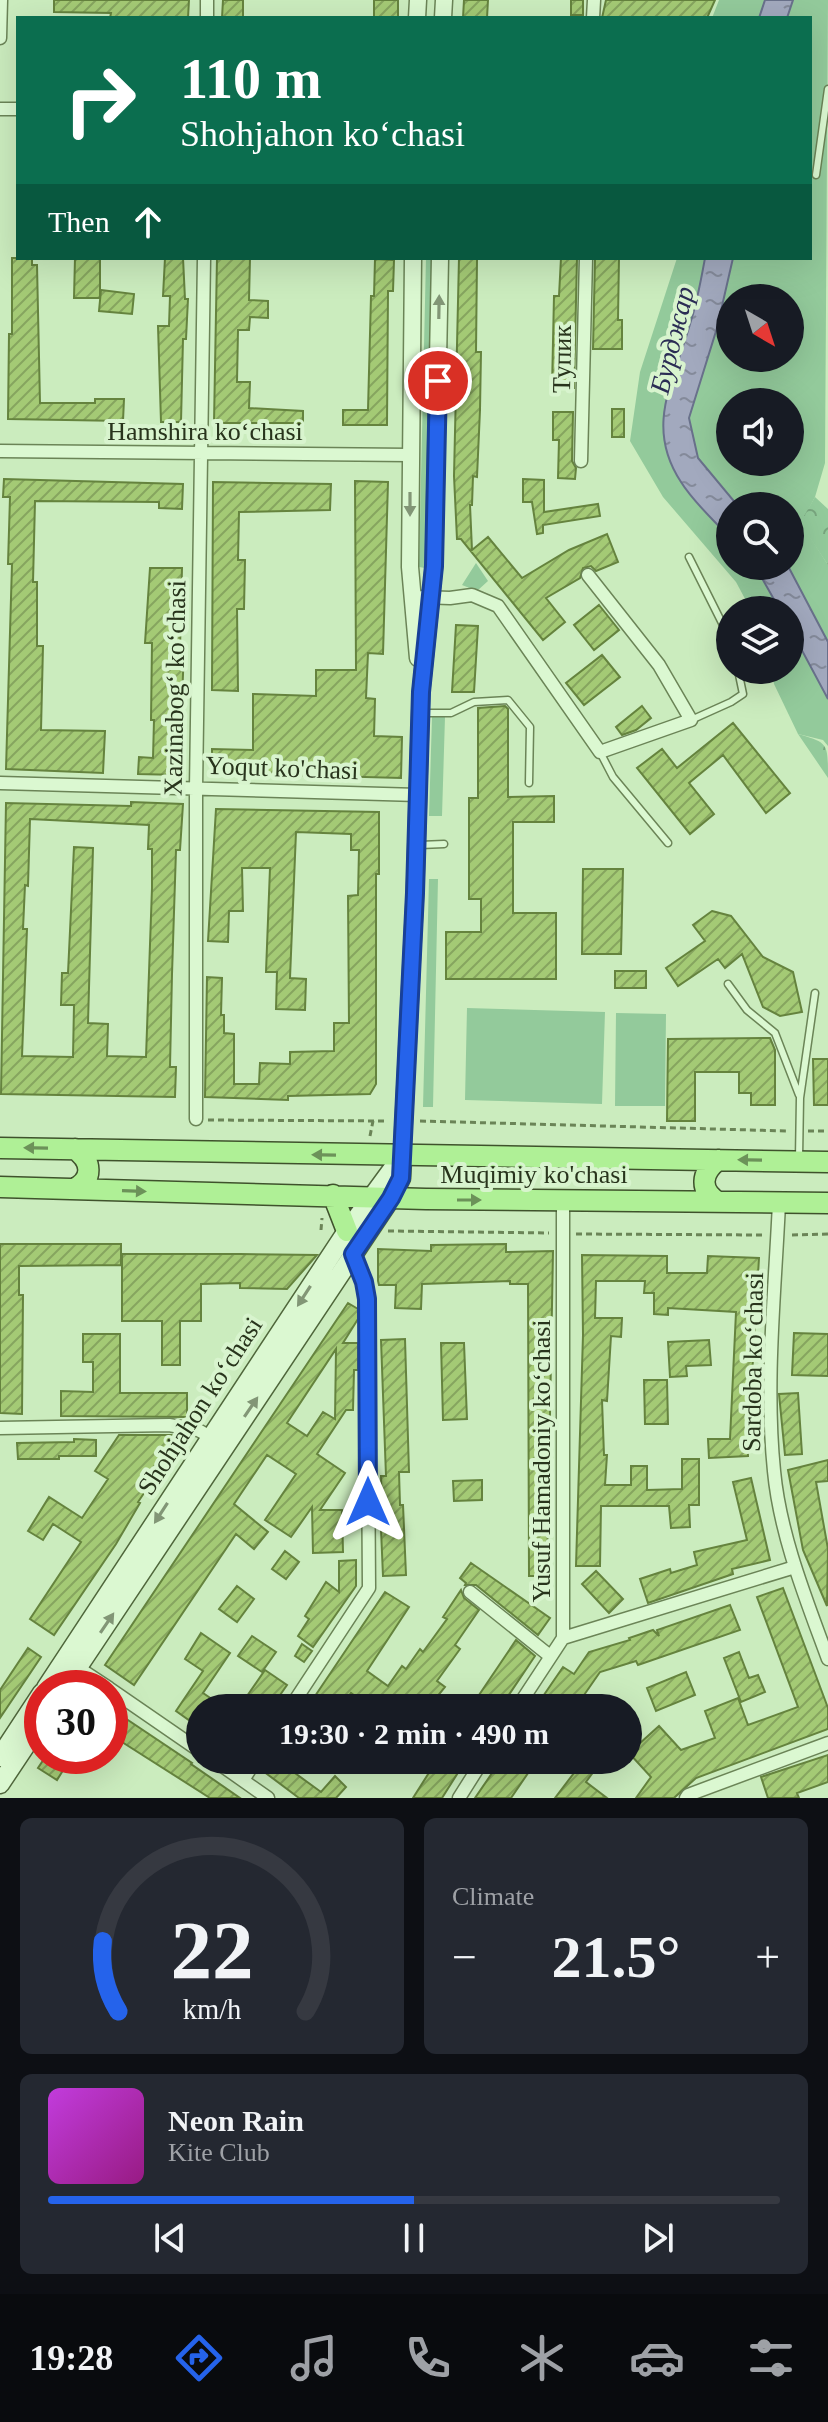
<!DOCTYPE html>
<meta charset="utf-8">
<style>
:root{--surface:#171b24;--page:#242831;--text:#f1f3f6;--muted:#9ea1a6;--line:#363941;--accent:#2563eb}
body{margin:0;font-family:"Times New Roman",serif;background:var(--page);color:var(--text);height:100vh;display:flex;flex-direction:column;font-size:30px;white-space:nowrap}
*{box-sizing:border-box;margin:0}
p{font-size:26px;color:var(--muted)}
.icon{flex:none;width:44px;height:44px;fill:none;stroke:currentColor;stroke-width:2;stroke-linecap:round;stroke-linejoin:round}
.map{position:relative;height:1798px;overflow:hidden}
.drawer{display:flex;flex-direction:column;gap:20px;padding:20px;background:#0d0f14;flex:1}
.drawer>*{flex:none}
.banner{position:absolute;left:16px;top:16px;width:796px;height:244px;border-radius:0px;box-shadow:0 8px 32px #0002;background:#0b6e4f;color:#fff;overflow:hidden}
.needle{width:52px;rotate:141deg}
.controls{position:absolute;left:716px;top:284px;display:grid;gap:16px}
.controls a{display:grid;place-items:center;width:88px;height:88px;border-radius:50%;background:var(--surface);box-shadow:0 8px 32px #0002;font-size:40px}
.speed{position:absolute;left:24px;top:1670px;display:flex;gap:16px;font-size:40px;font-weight:700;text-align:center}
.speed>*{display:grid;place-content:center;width:104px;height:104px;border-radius:50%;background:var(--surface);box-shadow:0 8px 32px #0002;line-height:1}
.speed .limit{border:12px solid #d22;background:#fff;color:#111}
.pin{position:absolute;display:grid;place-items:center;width:68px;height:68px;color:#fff;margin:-34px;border:4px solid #fff;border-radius:50%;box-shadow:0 2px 8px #0007}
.me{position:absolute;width:88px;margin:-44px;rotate:0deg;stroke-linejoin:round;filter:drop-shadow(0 0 6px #0008)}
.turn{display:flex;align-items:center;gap:28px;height:168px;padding:0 32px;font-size:36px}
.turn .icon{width:104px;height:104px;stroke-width:2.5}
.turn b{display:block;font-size:56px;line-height:68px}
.then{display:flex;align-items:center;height:76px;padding:0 32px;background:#0003;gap:16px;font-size:30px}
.big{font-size:60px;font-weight:700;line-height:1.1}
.drawer .widget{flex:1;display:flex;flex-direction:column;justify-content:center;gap:12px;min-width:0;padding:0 28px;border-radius:12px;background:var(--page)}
.drawer .dial{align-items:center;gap:0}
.dial svg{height:208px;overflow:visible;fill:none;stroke:var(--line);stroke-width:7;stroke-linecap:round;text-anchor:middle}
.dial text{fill:var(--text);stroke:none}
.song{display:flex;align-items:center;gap:24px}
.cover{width:96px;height:96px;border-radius:12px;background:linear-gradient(135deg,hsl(290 70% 55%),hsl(310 70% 35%))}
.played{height:8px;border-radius:4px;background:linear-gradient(90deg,var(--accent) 50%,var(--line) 50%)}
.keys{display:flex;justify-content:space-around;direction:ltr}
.heat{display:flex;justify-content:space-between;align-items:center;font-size:44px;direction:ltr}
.drawer .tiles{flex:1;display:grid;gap:20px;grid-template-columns:1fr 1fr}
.widget:last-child{grid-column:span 2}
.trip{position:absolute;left:186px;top:1694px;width:456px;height:80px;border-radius:40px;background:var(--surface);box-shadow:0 8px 32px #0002;font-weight:700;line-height:80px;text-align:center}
.tabs{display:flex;height:128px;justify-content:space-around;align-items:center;background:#090b0e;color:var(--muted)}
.tabs .icon{width:56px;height:56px}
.tabs .selected{color:var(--accent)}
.tabs b{font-size:36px;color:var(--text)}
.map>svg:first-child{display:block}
.green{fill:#93ca9b;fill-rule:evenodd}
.forest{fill:url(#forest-crowns)}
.water{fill:url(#water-ripples);stroke:#69718b;stroke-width:2}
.building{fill:url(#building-hatch);stroke:#65833e;stroke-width:2;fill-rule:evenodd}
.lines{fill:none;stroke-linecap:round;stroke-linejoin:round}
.service-casing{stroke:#6b8457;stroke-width:9}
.minor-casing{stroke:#6b8457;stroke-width:15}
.tertiary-casing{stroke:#6b8457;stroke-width:19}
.secondary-casing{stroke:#4f663b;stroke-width:21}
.primary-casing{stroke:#3f522c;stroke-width:23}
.path{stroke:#6b8457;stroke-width:3;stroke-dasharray:6 4;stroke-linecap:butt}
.service{stroke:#dbf8d1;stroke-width:6}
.minor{stroke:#dbf8d1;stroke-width:12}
.tertiary{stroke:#dbf8d1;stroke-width:16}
.secondary{stroke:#dbf8d1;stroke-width:18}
.primary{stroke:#aff096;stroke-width:20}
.oneway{fill:#829676}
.oneway2{fill:#6c9259}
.route-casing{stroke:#184099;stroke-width:20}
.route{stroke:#2563eb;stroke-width:14}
.labels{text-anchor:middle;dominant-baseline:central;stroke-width:8;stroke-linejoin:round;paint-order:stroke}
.street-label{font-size:26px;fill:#28341c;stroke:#d8f4ce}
.water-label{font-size:28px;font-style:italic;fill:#2b2d54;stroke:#d8f4ce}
</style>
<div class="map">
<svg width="828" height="1798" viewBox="0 0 828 1798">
<defs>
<pattern id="forest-crowns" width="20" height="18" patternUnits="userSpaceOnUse" patternTransform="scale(2)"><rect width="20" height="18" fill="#93ca9b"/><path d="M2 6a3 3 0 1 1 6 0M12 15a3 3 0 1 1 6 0" fill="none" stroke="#78a57e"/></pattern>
<pattern id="water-ripples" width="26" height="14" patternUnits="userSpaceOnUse" patternTransform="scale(2)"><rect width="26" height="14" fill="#a2a9be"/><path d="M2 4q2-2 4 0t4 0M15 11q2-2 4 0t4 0" fill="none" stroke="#848a9a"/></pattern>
<pattern id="building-hatch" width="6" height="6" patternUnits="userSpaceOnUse" patternTransform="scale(2)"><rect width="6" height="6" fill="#a4ca75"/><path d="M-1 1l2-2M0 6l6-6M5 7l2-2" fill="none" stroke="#86a55f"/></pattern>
</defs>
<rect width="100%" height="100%" fill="#cbecbe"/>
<path class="green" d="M719 0H828L825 463 815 497 801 523 828 565V746L823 740 798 734 774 684 771 670H790V610H751L736 582 663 497 630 441 640 372 677 258H810V18H712ZM730 298H790V358H730ZM730 402H790V462H730ZM730 506H790V566H730Z
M426 258H432L425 568 419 567Z
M476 563 488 581 477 591 462 585Z
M432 717H445L442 816H429Z
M429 879H438L433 1107H423Z
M467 1008 605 1012 602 1104 465 1100Z
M616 1013 666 1014 665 1106H615Z"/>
<path class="forest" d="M815 497 828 509V565L800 523Z
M798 734C828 743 828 742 828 778Z"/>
<path class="water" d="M765 0H793L787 18H759Z
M705 258H733L717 328 689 418 698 458 738 506H730V538C714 520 694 503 681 482 644 426 674 381 690 324 697 303 701 280 705 258Z
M755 566H788L828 642V699L790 628V610H780Z"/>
<path class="building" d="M54 0H189L188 18H110L111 13 54 12Z
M223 0H243V18H222Z
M374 0H398V18H374Z
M464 0H488L487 18H463Z
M571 0H583V15H571Z
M606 0H715L707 18H602Z
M12 258H32V265H37L40 403H95V399H124L123 421 8 419 9 334H12Z
M75 258H100V298H74Z
M165 258H183L185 299H188L186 339H183L181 422H161L158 326H169L170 296H163Z
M217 258H250L249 300 268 301V318L250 317 249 330H238L237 382H250L249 408 303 411V423H214Z
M459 258 477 259 476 352H481L480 410 477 477 473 476 472 505H470L472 550 488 537 522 578 569 550 607 534 618 562 596 571 591 566 583 568 580 578 546 598 565 622 543 640 461 539H457L454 476Z
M561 258H577L574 388H552L554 296H559Z
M595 258H619L618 320H622V349H593Z
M375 259 394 260 393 291H388L387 425H343V410H368L371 296H374Z
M101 290 134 294 132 314 99 311Z
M612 409H624V437H612Z
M553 412H573L572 461 576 468 575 479 558 478 559 440H553Z
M4 479 183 484 182 509 159 508V502L35 501 33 582H37V646H43L41 730 105 731 103 773 6 769 12 564H8L10 497H3Z
M523 479 544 480V512L598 504 600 516 543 525V533L537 534 532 502H523Z
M355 481 388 482 383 654 368 653 366 698 375 699 374 736 402 737 401 778 212 773V749L253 750V694L316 696V670H356Z
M213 482 331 484 330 510 239 512 238 560H245L244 609H237L238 691 212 690Z
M150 568H182L180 649H184L179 775 138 774 139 757 153 758 154 720H151L152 643H145Z
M599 605 619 630 594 650 574 625Z
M456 625 478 626 474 692H452Z
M602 655 620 677 584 705 566 683Z
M505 706 508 709V797L554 796V822H513V913H556V979H446V932H481V899H469V798H478V708Z
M642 706 651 718 636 730 622 735 616 727Z
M733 723 790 793 766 813 723 755 689 783 714 814 690 834 637 768 662 749 677 768Z
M131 802 183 804 180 850H176L172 974 170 1067H176L175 1097 1 1094 6 803 131 806ZM30 819 149 825 148 849H152V888L146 1057 107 1056 108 1024 88 1023 93 848 74 847 68 973H62L61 1005H74L73 1057 22 1056 27 929H23L25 885 28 886Z
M216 809 379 812V874H376V1084L370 1094 288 1096V1100L205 1097 207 977 222 978 221 1015H224V1033L234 1034V1084H259L260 1063 290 1064V1052L334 1051V1023H349L348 896 358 895 359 850H351V834L296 832 290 978 306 979 305 1010 276 1009 277 972H266L270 868H242L243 911H229L228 942 208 941Z
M583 869H623L621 954H582Z
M712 911 731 916 763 957 793 972 802 1012 780 1016 763 1007 742 954 725 968 718 959 678 986 666 968 705 941 693 925Z
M615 971H646V988H615Z
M770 1038 775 1050V1105H751V1093H739V1072H695V1121H667L668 1039Z
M813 1059H828V1105H814Z
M0 1244H121V1265L19 1266V1295H23L22 1414 0 1413Z
M506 1244V1252L553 1251 547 1576H529L528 1284H510V1281L422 1284 421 1309 395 1308 396 1285H379L378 1281V1249L431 1251V1245Z
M122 1254H240L317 1255 287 1289 240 1288V1283L201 1284V1321H180V1365H162V1321H122Z
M582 1255 667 1256V1273H707L708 1256 759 1258 750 1409H746L748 1456 709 1458 708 1439H730L736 1312 668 1308V1315L654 1314V1293H644L645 1281H596L595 1318H622L621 1337 611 1336 607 1401 602 1400 604 1455H607L605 1485H631V1466H647V1490L682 1489V1459H699V1505H689L690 1527 671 1528 669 1506H601L600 1566H576L583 1335Z
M348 1303 358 1309V1319L343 1343H358V1370H354L353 1410H346L317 1454 345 1473 320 1510H342L343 1552 313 1553 312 1507 291 1537 265 1520 296 1474 267 1455 234 1504 268 1532 254 1549 236 1534 134 1685 105 1665ZM336 1349 335 1419 323 1412 307 1436 287 1423Z
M794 1333 828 1334V1376L792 1375Z
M83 1334H120V1393H187V1417L61 1416V1391L93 1392V1362H83Z
M405 1339 409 1472H399L400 1505H403L406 1575 383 1576 380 1506H382L381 1476H386L381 1340Z
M709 1340 711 1365 686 1366 687 1376 670 1377 668 1342Z
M441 1343H464L467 1419 443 1420Z
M644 1380H667L668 1424H645Z
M798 1393 802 1454 785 1455 779 1394Z
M119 1435H172L174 1436 169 1443 175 1447 138 1502 140 1503 116 1544 54 1635 30 1619 81 1542 53 1524 43 1540 28 1531 49 1497 82 1518 108 1479 95 1471Z
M74 1439 96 1440V1456H59V1459H18L17 1443 74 1442Z
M828 1460V1481L816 1482 828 1549 827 1606 803 1550 788 1470Z
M751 1478 770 1560 732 1569 733 1574 648 1603 640 1579 670 1569 671 1573 697 1565 694 1552 747 1540 733 1482Z
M482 1480V1500L454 1501 453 1481Z
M285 1551 299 1562 286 1579 272 1569Z
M356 1560V1586L313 1647 298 1636 309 1619 305 1616 326 1582 339 1592V1561Z
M471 1563 550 1618 538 1635 476 1585H465L466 1583 460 1578Z
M596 1571 623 1599 609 1613 582 1584Z
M237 1586 254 1599 237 1622 219 1609Z
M783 1588 828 1708V1729L696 1778 674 1798H636L651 1777 629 1753 659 1726 681 1750 715 1738 705 1711 738 1698 748 1725 798 1707 757 1597Z
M461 1590 464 1598 479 1610 455 1645 460 1649 437 1681 445 1687 428 1708H371L351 1693 341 1708H307L385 1592 409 1607 367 1671 388 1686 402 1666 406 1669 420 1649 423 1652 447 1619 443 1617Z
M730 1605 740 1630 638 1665 636 1661 600 1672 575 1708H535L563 1667 574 1674 589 1652 630 1640 629 1638 653 1630 659 1636 657 1630Z
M201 1633 230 1653 203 1693 225 1708H200V1728L176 1711 203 1671 185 1659Z
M252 1636 276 1652 262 1672 238 1656Z
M516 1640 535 1656 500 1708H486L475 1701Z
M302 1644 312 1651 304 1662 295 1656Z
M28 1648 41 1657 0 1718V1690Z
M739 1652 749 1678 758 1675 765 1692 741 1702 724 1658Z
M265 1670 287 1685 271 1708H259L245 1699Z
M686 1672 695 1695 656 1711 647 1688Z
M110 1708 192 1763 191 1764 240 1798H210L122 1742 110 1732Z
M828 1755V1782L797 1793 799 1798H768L761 1777Z
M46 1756H72L57 1780 38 1768Z
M270 1760H277L321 1792 335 1776 346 1787 336 1798H299L263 1771Z
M437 1760H466L442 1798H413Z
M501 1760H537L511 1798H475Z
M564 1760H602L586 1782 607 1798H555L577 1769Z"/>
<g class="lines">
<g class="service-casing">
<path id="service" d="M816 175 828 89
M689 557 730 639
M420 713H451L474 702 508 700 530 727 529 783
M691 720 731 702 743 694 738 670
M600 752 613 777 668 843
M420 845 444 844
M728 984 747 1010 775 1033 799 1095
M799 1158 800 1098 815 993"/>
</g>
<g class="minor-casing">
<path id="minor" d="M207 18V0
M593 18 594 0
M0 38 1 0
M0 109H18
M0 451 410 455
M581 461 586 258
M422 597 450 598 472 595 498 606 600 752 691 720 659 665 588 575
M0 783 418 795
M196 1119V788L204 258
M779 1203C775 1291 765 1383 774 1471 780 1535 806 1599 828 1659
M0 1428 169 1425 198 1430 218 1441
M470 1592 550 1656
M563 1638 795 1567
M74 1665 109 1688
M110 1689 200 1751
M290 1708 369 1588 367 1299 364 1282 353 1254
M517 1708 563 1638V1200
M214 1760 268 1798
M243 1780 256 1760
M459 1798 483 1760
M686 1798 688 1795 828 1743"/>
</g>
<g class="tertiary-casing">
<path id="tertiary" d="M417 18 418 0
M443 18 444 0
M413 258 410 567 418 658
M402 1156 415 893 421 692 434 566 440 258"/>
</g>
<g class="secondary-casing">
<path id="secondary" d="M46 1688 347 1231 402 1156
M64 1688 391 1198 401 1178 402 1158
M0 1757 42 1693
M0 1784 42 1721"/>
</g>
<g class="primary-casing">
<path id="primary" d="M0 1148 828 1162
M718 1160C701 1173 699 1190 718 1202
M0 1187 426 1199 828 1203
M74 1189C94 1179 92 1161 75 1149
M333 1195 347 1231"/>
</g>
<path class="path" d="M208 1120 388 1121
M420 1121 788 1131
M808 1131H828
M370 1136 373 1121
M321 1230 322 1218
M388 1231 549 1233
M576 1234 765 1235
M792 1235 828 1234"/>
<use href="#service" class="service"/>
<use href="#minor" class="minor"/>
<use href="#tertiary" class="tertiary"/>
<use href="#secondary" class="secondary"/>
<use href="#primary" class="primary"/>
</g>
<defs><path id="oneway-solid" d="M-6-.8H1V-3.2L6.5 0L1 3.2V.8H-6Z" transform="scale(2)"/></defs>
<g class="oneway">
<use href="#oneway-solid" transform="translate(439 307) rotate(-89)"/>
<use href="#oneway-solid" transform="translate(410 504) rotate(90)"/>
<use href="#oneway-solid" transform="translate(304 1296) rotate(123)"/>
<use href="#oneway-solid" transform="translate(251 1407) rotate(-56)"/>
<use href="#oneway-solid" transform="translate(161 1513) rotate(123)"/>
<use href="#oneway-solid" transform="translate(107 1623) rotate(-56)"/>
</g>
<g class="oneway2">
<use href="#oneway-solid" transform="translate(36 1148) rotate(-179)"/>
<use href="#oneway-solid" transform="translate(324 1155) rotate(-179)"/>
<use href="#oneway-solid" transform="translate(750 1160) rotate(-179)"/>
<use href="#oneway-solid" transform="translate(134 1191) rotate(2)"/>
<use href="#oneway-solid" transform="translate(469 1200)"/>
</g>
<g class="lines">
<g class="route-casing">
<path id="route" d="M368 1502 367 1299 364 1282 353 1254 391 1198 401 1178 415 893 421 692 434 566 438 381"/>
</g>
<use href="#route" class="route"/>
</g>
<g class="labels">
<g class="street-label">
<text transform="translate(562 359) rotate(-89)">Тупик</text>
<text x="205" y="431">Hamshira ko‘chasi</text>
<text transform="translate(175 688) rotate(-89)">Xazinabog‘ ko‘chasi</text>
<text transform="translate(282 768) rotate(2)">Yoqut ko'chasi</text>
<text x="534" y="1174">Muqimiy ko'chasi</text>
<text transform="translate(753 1362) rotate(-89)">Sardoba koʻchasi</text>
<text transform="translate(200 1406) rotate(-57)">Shohjahon koʻchasi</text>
<text transform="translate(541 1461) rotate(-90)">Yusuf Hamadoniy koʻchasi</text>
</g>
<g class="water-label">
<text transform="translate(672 340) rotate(-76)">Бурджар</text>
</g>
</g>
</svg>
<div class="controls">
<a><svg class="needle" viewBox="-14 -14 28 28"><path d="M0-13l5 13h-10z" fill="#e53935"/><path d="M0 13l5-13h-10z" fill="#9ea1a6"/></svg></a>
<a><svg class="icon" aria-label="sound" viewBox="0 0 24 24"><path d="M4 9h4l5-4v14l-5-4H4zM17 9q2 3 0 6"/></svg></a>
<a><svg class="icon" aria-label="search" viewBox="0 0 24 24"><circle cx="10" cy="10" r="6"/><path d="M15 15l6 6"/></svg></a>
<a><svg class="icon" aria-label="layers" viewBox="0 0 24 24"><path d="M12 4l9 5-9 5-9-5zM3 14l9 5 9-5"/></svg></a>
</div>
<div class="speed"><div class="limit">30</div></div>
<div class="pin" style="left:438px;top:381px;background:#d93025"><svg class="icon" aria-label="arrive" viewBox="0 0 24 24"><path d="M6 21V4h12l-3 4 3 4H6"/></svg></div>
<svg class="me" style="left:368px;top:1502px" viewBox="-20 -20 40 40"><path d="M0-17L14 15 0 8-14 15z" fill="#2563eb" stroke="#fff" stroke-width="4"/></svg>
<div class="trip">19:30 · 2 min · 490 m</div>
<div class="banner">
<div class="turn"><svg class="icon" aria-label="right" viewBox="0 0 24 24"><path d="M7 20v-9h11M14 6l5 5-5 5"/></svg><div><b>110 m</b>Shohjahon koʻchasi</div></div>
<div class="then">Then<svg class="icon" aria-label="ahead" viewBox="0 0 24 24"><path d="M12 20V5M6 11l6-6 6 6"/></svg></div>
</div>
</div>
<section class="drawer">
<div class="tiles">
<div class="widget dial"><svg viewBox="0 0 100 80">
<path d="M14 69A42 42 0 1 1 86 69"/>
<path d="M14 69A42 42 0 0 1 8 42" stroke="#2563eb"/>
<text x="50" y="56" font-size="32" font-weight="700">22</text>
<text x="50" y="72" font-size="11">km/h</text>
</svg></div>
<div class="widget"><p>Climate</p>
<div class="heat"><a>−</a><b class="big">21.5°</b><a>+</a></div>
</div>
<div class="widget">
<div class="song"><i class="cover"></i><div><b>Neon Rain</b><p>Kite Club</p></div></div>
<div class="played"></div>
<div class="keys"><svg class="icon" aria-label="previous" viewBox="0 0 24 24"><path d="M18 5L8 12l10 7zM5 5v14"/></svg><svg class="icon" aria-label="pause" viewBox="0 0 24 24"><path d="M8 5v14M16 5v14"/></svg><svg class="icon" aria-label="next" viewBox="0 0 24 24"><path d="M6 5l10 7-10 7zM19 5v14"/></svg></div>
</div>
</div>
</section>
<nav class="tabs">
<b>19:28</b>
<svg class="icon selected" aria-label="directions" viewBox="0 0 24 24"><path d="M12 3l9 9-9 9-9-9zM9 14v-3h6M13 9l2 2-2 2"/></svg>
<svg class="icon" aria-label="music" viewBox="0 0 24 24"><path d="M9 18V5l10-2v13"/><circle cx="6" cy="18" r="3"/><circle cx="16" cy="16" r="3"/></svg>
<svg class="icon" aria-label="phone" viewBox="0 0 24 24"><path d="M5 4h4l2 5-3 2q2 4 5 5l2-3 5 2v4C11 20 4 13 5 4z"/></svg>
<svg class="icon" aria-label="climate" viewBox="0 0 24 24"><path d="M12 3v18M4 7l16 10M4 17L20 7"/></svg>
<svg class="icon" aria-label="car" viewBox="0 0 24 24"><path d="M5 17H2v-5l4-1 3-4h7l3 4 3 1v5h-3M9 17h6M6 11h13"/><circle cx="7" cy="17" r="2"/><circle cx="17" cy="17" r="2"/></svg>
<svg class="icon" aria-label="filters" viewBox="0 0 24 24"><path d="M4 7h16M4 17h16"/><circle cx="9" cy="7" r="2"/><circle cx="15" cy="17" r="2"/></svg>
</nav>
